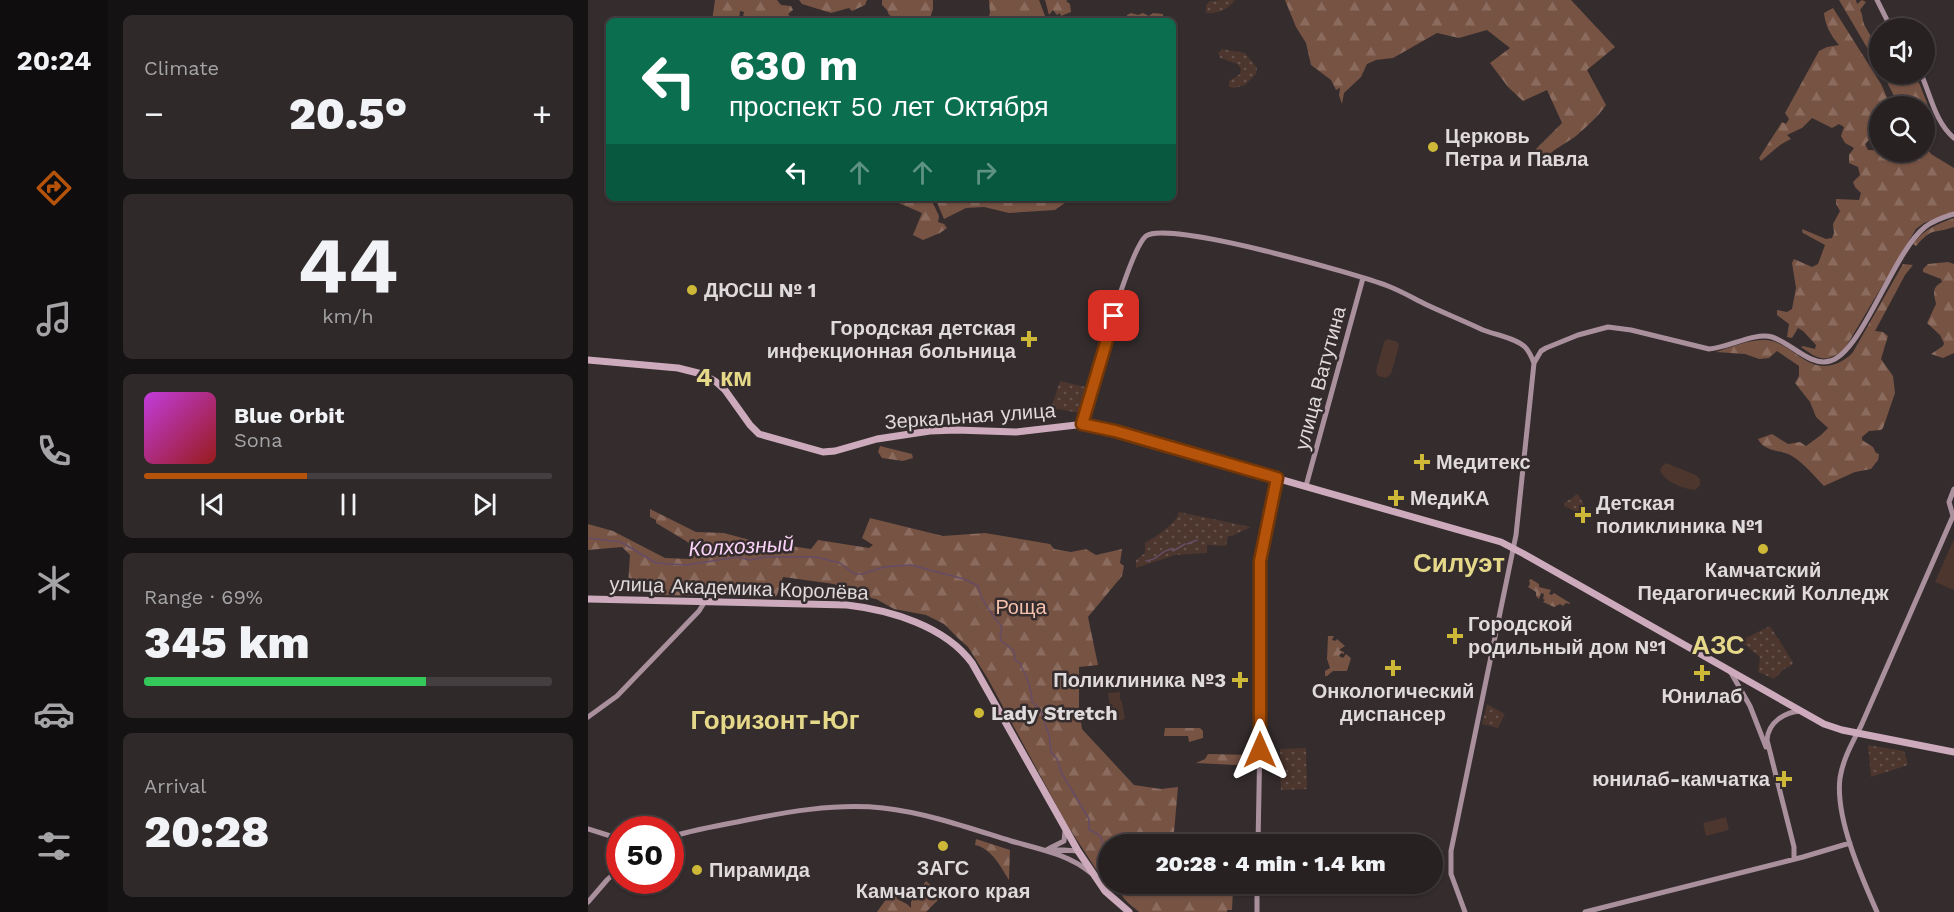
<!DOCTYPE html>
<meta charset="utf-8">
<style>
:root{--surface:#272122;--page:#2f292a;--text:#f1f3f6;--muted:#a4a3a5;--line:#433e40;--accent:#b45309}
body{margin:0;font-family:"Work Sans",sans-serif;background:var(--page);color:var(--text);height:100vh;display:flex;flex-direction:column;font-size:22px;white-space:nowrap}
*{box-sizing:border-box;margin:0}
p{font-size:20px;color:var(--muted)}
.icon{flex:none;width:33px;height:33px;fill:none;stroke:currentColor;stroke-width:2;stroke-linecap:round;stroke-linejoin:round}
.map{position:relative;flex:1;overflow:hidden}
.panel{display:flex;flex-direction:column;gap:15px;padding:15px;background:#151213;width:480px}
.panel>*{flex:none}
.top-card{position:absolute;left:18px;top:18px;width:570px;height:183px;border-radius:9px;box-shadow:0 2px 4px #0004,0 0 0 2px var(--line);background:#0b6e4f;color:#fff;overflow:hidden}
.buttons{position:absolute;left:1281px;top:18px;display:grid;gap:12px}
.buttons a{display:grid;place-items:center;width:66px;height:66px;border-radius:50%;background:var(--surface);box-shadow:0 2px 4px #0004,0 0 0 2px var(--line);font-size:30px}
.speed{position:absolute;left:18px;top:816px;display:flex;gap:12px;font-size:30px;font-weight:700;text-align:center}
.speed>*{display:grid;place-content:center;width:78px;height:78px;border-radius:50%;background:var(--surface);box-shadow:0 2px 4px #0004,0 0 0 2px var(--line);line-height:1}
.speed .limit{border:9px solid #d22;background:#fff;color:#111}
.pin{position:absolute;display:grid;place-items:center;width:51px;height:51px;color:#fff;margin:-26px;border-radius:12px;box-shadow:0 3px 9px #0006}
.me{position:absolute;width:66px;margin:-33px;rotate:0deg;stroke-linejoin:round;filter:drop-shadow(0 0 4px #0008)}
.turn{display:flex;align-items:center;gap:21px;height:126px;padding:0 24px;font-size:27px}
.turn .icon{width:78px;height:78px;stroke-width:2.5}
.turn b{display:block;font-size:42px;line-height:51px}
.lanes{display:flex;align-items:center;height:57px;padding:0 24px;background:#0003;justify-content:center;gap:30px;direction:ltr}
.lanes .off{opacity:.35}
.big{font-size:45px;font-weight:800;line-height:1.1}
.panel .widget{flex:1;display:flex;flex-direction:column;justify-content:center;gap:9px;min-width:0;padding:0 21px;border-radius:9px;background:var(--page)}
.panel .dial{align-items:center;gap:0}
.dial b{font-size:78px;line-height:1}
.song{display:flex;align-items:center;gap:18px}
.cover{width:72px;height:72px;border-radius:9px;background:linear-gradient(135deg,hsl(290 70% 55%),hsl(0 70% 35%))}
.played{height:6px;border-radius:3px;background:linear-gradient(90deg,var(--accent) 40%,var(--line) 40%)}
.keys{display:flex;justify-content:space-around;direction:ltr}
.heat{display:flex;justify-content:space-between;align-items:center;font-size:33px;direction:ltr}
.charge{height:9px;border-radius:4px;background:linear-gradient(90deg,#34c759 69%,var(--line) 0)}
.trip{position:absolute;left:510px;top:834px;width:345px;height:60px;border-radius:30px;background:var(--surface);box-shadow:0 2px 4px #0004,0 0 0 2px var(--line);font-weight:800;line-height:60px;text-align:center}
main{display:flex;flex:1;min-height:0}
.menu{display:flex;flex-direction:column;width:108px;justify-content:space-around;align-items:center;background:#100d0e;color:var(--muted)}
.menu .icon{width:42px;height:42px}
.menu .on{color:var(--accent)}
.menu b{font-size:27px;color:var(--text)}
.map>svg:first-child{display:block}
.grass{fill:url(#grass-dots)}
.forest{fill:url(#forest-firs)}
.pitch{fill:#4c362e}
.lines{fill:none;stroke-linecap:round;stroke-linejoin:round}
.stream{stroke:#674c66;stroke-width:1.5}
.secondary{stroke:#aa909d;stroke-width:5}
.primary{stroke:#cdabbc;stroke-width:7}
.route-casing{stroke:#753606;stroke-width:15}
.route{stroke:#b45309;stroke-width:10}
.poi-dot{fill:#ceb837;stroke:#342c2d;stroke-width:2}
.labels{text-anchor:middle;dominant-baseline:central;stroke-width:5;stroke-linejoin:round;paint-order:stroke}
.poi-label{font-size:20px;font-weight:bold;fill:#dfdadb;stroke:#342c2d;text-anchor:start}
.street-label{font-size:20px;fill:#dfdadb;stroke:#342c2d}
.park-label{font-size:20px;fill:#f6c2ad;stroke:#342c2d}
.water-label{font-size:21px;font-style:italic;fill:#fbd3f9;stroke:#342c2d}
.district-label{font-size:26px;font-weight:bold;fill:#e6d889;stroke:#342c2d}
</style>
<main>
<nav class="menu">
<b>20:24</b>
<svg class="icon on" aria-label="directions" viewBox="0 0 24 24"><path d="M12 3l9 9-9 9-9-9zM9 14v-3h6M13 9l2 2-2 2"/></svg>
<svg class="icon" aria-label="music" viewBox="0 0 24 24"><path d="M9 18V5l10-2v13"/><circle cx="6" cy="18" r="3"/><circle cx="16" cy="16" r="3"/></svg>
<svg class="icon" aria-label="phone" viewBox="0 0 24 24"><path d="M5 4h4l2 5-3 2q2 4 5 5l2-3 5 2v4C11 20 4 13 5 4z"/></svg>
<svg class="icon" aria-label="climate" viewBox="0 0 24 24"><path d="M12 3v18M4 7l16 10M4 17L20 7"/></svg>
<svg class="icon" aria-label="car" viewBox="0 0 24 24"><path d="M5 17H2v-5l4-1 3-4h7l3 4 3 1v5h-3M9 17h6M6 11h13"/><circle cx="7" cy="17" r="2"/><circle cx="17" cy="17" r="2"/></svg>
<svg class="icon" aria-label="filters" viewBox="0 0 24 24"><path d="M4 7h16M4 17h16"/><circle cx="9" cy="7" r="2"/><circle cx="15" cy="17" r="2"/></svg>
</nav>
<section class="panel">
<div class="widget"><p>Climate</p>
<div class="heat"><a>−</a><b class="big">20.5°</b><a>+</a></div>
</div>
<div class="widget dial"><b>44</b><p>km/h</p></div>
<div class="widget">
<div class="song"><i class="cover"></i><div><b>Blue Orbit</b><p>Sona</p></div></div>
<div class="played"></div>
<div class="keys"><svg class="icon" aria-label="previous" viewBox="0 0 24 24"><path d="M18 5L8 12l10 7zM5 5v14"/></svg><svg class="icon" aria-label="pause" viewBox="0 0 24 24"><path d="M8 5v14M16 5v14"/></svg><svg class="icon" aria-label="next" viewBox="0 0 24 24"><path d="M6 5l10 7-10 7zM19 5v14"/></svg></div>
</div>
<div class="widget"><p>Range · 69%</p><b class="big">345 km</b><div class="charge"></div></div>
<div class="widget"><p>Arrival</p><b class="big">20:28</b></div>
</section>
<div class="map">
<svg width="1366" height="912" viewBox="0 0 1366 912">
<defs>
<pattern id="grass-dots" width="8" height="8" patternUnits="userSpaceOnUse" patternTransform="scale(1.5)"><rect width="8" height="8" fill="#4c362e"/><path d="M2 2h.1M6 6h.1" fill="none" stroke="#65524c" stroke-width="1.8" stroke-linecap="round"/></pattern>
<pattern id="forest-firs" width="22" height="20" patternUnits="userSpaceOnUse" patternTransform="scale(1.5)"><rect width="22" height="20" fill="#775344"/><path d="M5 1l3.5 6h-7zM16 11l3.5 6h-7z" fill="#8a6b5e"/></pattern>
</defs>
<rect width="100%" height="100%" fill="#342c2d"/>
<path class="grass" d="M636 0H647C641 9 630 14 618 13V5L622 1Z
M634 49 657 53 669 68 668 74 657 85 646 88 641 87V81L652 74 653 69 649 64 632 58 630 53Z
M472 381 502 388 495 409 492 413 463 408Z
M990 494 999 510 1000 517 976 506V503Z
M591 512 663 527 644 536H640L638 546 619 545V553L587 555 548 568V560L557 553V543C567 537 589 523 591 512Z
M1182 626 1205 662 1204 665 1196 669 1186 679 1170 672 1172 657 1152 641Z
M899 704 917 714 910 728 894 724Z
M1280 745 1316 751 1320 765 1283 777Z
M718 748 719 789 693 790 692 749Z"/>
<path class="forest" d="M127 0H189L193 5 203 6 205 10 200 14 206 21H158L155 17 156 12 152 11 151 21H124Z
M211 0H279L277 5 264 11 261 8 243 13 214 4Z
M294 0H345V9L341 21H305L306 17 301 15 299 10 294 5Z
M401 0H451L459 21H399L402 13Z
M457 0H480L478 1 482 4 483 12 473 16 472 13 469 15 465 10 461 15Z
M697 0H983L1027 47 999 70 1018 105C1010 117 999 126 988 136 976 145 956 153 952 168L945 152 974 123 959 90 935 101 920 87 902 63 922 48 899 30 871 38 849 33 805 58 788 60 779 64 773 77 756 93 754 104 751 95 752 88 748 90 743 80 723 65 718 43 708 27Z
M1251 0H1268L1269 4 1274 0 1278 2 1272 10C1275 15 1274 18 1276 24 1277 27 1289 46 1291 48V68Z
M1245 8 1293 84 1302 104V106H1292L1291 117 1283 123 1280 131 1283 138 1277 144 1280 150 1336 152 1337 145 1343 154 1366 168V212L1336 223 1328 229 1256 350C1237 363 1231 360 1213 347L1215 346 1227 349 1228 345 1215 331 1210 328 1204 338 1199 337 1201 324 1189 315V310L1199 312 1204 309 1208 288 1204 263 1206 259 1224 267 1230 264 1237 245 1215 233 1214 229 1238 239 1244 238 1246 233 1245 224 1252 211 1248 204V199L1271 200 1273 193 1267 187 1265 182 1272 175 1270 167 1261 163V155L1266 148 1257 143 1253 136 1256 127 1251 124 1244 128 1224 118 1214 128 1199 135 1203 139C1191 144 1183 153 1173 161L1171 158 1194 122 1198 124 1201 119 1197 113 1231 51 1239 47 1251 45C1243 36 1237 25 1236 13Z
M543 13 550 15 555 13 561 16 565 13 575 14V21H538L539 15Z
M1295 74H1326L1332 85 1344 116 1337 119 1336 106H1311Z
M299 198H335L333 201 343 199 351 216 350 222 356 224 359 228 352 233 335 240 325 235 334 213Z
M347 198H368L384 201 387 198H484L467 210 421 213 396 207 378 208 356 219Z
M1366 218V227C1343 235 1346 226 1328 246L1325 244C1336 229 1349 224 1366 218Z
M1360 262 1366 264V353L1355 358 1343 354 1355 346 1356 343 1352 335 1339 323 1348 304C1346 294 1343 288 1354 282L1353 279 1335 272V269L1340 264Z
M1315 264 1325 265 1317 275 1287 331 1295 332 1300 336 1293 359 1305 376 1307 393 1295 428 1293 430 1281 431 1274 437V440L1285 447 1288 453 1291 454 1290 460 1283 469 1267 472 1236 486C1227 477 1216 463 1204 456 1193 449 1177 453 1170 439L1184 434 1200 444 1212 442 1218 446 1233 435 1240 428 1228 417 1222 402 1207 383 1211 376V366L1189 351 1181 358 1171 359 1157 354 1128 352C1143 347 1162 339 1178 340 1205 342 1219 376 1250 363 1256 360 1261 357 1265 352Z
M292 446 324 454 325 458 315 461 294 458 290 452Z
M62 509 108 532 136 533 162 540 223 549 230 540 281 548 285 545 274 538 282 518 355 536 397 533 462 544 466 549 483 552 498 549 508 555 534 549 532 563 536 566 534 576 500 617 510 665 491 667V708L494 729 546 785 573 789 590 787 585 844H520V881L515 880 478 823 400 679 380 647 372 640 356 624 338 615 306 609 288 599 271 596 246 584 195 577 189 595 187 597 65 595 46 590 40 585 42 555 34 547 0 550V524L25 531 77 558 102 559 105 554 104 546 98 541 68 523V520L62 517Z
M943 579 951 584V587L963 590 961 594 964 595 966 593 982 603V604L978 603 975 606 972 604 966 607 955 602 957 600 955 599 956 594 953 593 951 599 948 596V592L940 587 942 584 941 580Z
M740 636H746L744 640 747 641 749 639 757 646 751 650 756 652V654L753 653 751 656 755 658 758 654 763 658 759 671H745L739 676H737V671L742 668 739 659Z
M577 728H612L615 731V738L601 742 600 736H576Z
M620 754 667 755V766L608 763 617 759Z
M388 839 422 850 421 880C413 867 403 848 387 845Z
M338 881 351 892 352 898 338 912H289L306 888 309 899 319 904 323 908V902Z
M527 884H619L624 892 635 884 639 889H645L644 910H639V912H551C543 905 532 898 531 887Z"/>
<path class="pitch" d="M799 339 810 342 811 346 803 374 798 378 790 376 788 371 796 342Z
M1078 463 1108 475 1112 479V485L1107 490C1095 489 1075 481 1072 470L1074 466Z
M1366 539V590L1347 582Z
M532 692V699L534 702 537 719 526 722 523 720 520 693Z
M1138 817 1141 830 1118 836 1115 823Z"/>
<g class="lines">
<path class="stream" d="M0 538 33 542 68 563 99 565 149 557 162 560 176 557H228L252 563 266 574H274L296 567 323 565 376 579 390 586C392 599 405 616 414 627L412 635 413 641 426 651 427 660 433 664
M599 544 609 540
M558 561C573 559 571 551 583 549L585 551 597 544
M433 666C439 677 444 689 444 702L452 709 461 735 463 752 469 759 473 772 501 819V830C523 837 509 848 520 863
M532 893V884"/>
<path class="secondary" d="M1289 0 1303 28
M1333 74C1343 96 1347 122 1366 138
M494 424C501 395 541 249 558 236 580 220 769 274 800 286 813 291 825 298 837 304 856 313 876 321 895 330 908 335 927 338 937 347 941 351 944 358 946 363
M718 486 775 278
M1142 671 1162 706 1178 747
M0 717 29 696 111 611 116 603
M0 829 32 839
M82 837C105 830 127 826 149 822 197 812 247 803 295 808 339 813 381 828 423 841 451 849 480 854 503 873
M670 844 672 737V561L689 478
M462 848 476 841 477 831
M460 849 490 851
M1206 859V847L1179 740C1180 722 1197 712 1213 711
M669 884V912
M0 902 19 880 32 868
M877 912 863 874V851L928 535 946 363 953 351 958 348 990 335 1020 327 1043 330 1121 349C1140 348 1166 332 1184 337 1202 342 1222 367 1242 361 1274 353 1305 252 1337 227 1345 221 1356 217 1366 214
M997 912 1215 857 1262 843
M1289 912C1273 876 1247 817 1252 778 1255 759 1264 743 1273 726L1365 516 1361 502 1366 489"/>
<path class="primary" d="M0 360 90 368 114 374 127 381 137 390 162 425 171 434 235 452 247 451 289 439 342 431 368 430 428 432 497 424 913 542 936 554 1236 724 1254 730 1366 752
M0 599 259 605C302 610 357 626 384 663L490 851 517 891 541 912"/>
</g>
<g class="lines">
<g class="route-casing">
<path id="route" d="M526 316 494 424 527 431 689 478 672 561V750"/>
</g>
<use href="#route" class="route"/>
</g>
<g class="poi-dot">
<circle cx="845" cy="147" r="6"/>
<circle cx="104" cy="290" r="6"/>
<path d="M438 330h6v6h6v6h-6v6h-6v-6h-6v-6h6z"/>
<path d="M831 453h6v6h6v6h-6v6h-6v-6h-6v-6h6z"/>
<path d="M805 489h6v6h6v6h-6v6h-6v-6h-6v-6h6z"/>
<path d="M992 506h6v6h6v6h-6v6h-6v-6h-6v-6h6z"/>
<circle cx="1175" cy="549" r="6"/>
<path d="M864 627h6v6h6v6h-6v6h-6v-6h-6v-6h6z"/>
<path d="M802 659h6v6h6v6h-6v6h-6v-6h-6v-6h6z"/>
<path d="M1111 664h6v6h6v6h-6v6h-6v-6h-6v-6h6z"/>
<path d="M649 671h6v6h6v6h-6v6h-6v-6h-6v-6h6z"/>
<circle cx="391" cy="713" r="6"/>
<path d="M1193 770h6v6h6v6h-6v6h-6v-6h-6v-6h6z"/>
<circle cx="355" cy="846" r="6"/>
<circle cx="109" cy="870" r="6"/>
</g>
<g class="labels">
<g class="poi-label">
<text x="857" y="136">Церковь<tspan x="857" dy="23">Петра и Павла</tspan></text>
<text x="116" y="290">ДЮСШ № 1</text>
<text x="428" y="328" text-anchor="end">Городская детская<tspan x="428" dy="23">инфекционная больница</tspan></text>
<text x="848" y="462">Медитекс</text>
<text x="822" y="498">МедиКА</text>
<text x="1008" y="503">Детская<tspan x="1008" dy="23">поликлиника №1</tspan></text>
<text x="1175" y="570" text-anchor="middle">Камчатский<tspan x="1175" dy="23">Педагогический Колледж</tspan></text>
<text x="880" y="624">Городской<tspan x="880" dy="23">родильный дом №1</tspan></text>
<text x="638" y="680" text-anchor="end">Поликлиника №3</text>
<text x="805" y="691" text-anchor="middle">Онкологический<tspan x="805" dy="23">диспансер</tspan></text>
<text x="1114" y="696" text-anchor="middle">Юнилаб</text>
<text x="403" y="713">Lady Stretch</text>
<text x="1182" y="779" text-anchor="end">юнилаб-камчатка</text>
<text x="355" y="868" text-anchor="middle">ЗАГС<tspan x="355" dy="23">Камчатского края</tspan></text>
<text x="121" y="870">Пирамида</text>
</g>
<g class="street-label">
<text transform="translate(732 378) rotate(-75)">улица Ватутина</text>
<text transform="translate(382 416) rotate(-4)">Зеркальная улица</text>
<text transform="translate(151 588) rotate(2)">улица Академика Королёва</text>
</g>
<g class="park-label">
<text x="433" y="607">Роща</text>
</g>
<g class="water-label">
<text transform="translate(153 546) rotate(-3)">Колхозный</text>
</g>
<g class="district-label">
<text x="136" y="377">4 км</text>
<text x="871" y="563">Силуэт</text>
<text x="1130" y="645">АЗС</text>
<text x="187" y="720">Горизонт-Юг</text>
</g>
</g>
</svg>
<div class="buttons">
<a><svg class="icon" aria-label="sound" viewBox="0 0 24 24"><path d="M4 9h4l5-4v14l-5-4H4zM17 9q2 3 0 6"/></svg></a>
<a><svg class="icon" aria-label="search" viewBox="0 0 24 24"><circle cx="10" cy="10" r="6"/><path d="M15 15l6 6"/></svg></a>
</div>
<div class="speed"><div class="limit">50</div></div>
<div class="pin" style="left:526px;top:316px;background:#d93025"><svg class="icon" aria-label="arrive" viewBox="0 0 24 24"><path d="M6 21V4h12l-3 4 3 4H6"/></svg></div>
<svg class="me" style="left:672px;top:750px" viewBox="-20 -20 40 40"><path d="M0-17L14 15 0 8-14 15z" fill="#b45309" stroke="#fff" stroke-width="4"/></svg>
<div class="trip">20:28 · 4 min · 1.4 km</div>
<div class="top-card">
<div class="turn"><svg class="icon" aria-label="left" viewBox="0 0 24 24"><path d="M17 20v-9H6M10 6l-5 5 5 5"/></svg><div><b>630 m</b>проспект 50 лет Октября</div></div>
<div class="lanes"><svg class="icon" aria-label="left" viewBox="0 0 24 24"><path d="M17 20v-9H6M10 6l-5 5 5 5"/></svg><svg class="icon off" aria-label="ahead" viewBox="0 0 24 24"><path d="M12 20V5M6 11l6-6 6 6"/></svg><svg class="icon off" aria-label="ahead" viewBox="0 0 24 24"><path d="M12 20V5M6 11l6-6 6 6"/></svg><svg class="icon off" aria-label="right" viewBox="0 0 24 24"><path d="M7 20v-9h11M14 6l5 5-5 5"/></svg></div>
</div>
</div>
</main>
